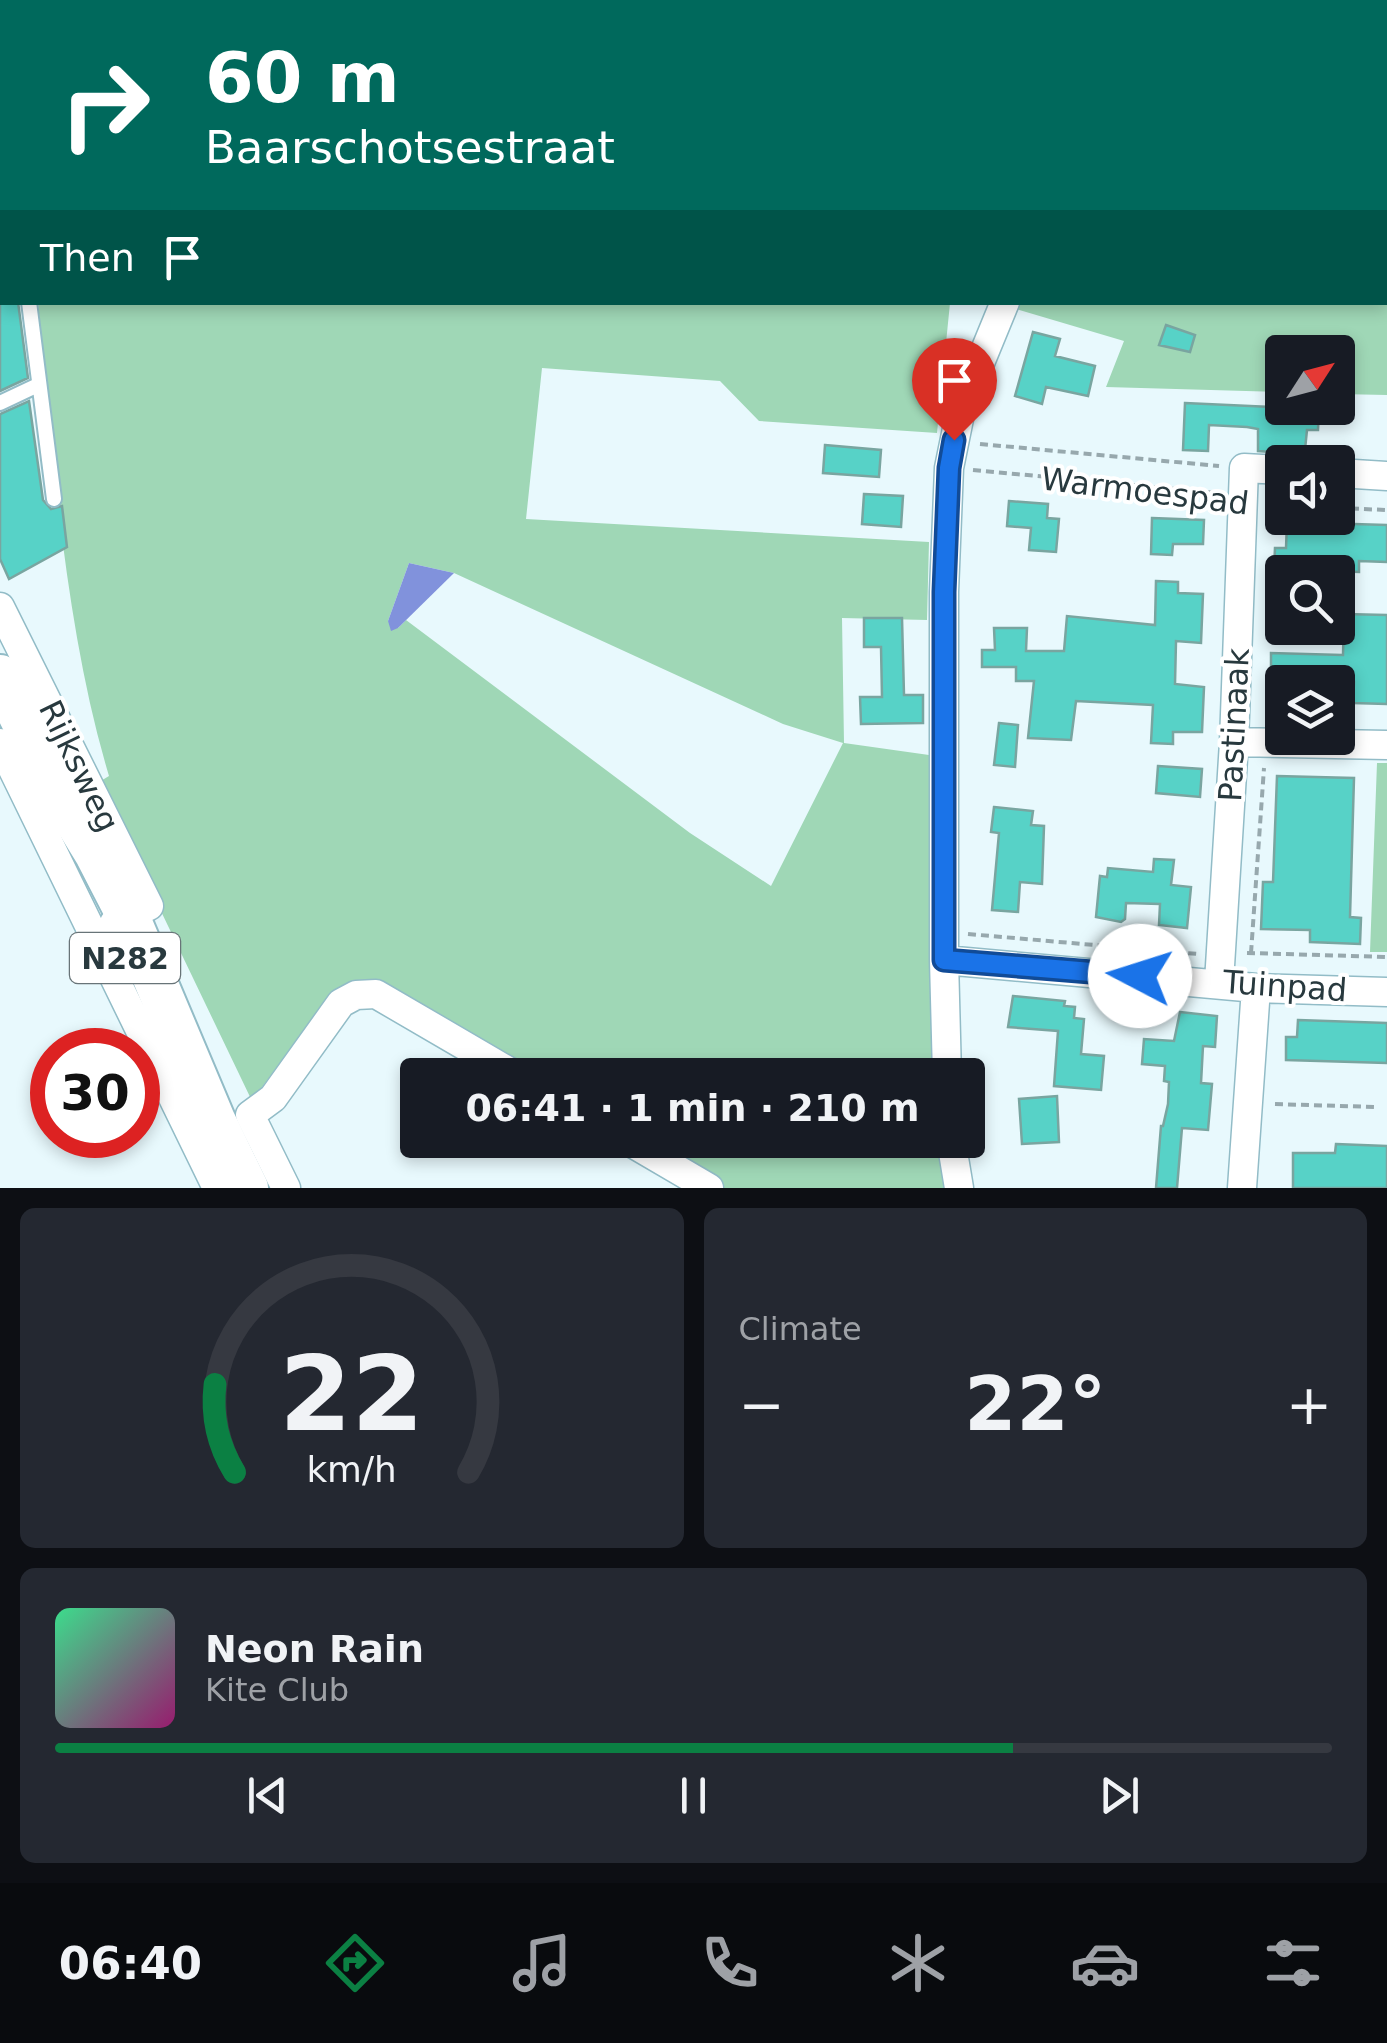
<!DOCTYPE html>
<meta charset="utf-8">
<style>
:root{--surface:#171b24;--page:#242831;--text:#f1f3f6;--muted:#9ea1a6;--line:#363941;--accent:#0b8043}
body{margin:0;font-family:"DejaVu Sans",sans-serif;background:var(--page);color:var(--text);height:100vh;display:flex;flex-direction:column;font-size:38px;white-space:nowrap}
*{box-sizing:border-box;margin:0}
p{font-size:32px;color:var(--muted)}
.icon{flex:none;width:55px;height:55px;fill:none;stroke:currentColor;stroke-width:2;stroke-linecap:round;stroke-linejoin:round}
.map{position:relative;height:1188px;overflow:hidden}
.sheet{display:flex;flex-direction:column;gap:20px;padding:20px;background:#0d0f14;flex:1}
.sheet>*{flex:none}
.top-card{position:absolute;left:0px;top:0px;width:1388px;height:305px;box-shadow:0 5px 15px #0003;background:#00695c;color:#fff;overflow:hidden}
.needle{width:65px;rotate:54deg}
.fabs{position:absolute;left:1265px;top:335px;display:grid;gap:20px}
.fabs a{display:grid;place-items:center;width:90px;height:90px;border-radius:10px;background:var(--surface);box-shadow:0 5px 15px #0003;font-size:50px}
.speed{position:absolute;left:30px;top:1028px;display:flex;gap:20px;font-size:50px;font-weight:700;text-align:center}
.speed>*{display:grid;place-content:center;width:130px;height:130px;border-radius:50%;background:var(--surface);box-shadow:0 5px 15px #0003;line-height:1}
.speed .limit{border:15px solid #d22;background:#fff;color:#111}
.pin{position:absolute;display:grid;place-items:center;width:85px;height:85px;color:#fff;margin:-102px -42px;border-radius:50% 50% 50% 0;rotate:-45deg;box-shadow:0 0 10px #0007}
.pin .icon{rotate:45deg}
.me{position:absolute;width:110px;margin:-55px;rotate:275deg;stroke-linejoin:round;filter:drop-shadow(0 0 8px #0008)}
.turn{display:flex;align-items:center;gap:35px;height:210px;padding:0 40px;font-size:45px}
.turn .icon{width:130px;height:130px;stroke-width:2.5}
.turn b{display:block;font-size:70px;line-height:85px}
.then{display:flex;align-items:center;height:95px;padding:0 40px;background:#0003;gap:20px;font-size:38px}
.big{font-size:75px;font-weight:700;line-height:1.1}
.sheet .widget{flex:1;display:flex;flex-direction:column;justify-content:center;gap:15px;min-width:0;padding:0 35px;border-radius:15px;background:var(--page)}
.sheet .dial{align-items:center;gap:0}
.dial svg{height:260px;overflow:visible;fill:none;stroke:var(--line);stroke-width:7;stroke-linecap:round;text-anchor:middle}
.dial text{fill:var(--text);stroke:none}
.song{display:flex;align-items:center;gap:30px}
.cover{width:120px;height:120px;border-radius:15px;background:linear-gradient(135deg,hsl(150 70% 55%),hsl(320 70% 35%))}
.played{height:10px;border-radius:5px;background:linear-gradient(90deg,var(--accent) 75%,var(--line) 75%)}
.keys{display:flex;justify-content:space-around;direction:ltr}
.heat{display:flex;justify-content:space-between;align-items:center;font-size:55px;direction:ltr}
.sheet .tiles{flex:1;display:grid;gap:20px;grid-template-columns:1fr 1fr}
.widget:last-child{grid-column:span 2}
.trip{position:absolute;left:400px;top:1058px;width:585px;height:100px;border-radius:10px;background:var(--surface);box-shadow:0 5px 15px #0003;font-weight:700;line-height:100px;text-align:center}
.tabs{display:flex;height:160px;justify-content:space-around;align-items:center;background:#090b0e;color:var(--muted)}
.tabs .icon{width:70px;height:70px}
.tabs .selected{color:var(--accent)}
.tabs b{font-size:45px;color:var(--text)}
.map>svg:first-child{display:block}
.green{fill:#9fd7b6;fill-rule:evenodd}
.water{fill:#8192dc}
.building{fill:#57d2c7;stroke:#79a5a0;stroke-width:2.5}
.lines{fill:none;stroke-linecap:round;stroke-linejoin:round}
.lane-casing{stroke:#92bcc7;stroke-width:18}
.street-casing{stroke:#92bcc7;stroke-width:31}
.primary-casing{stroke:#92bcc7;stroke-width:46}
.path{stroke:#97a8ad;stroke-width:4;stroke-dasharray:8 5;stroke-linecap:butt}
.lane{stroke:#fff;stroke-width:14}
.street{stroke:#fff;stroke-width:28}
.primary{stroke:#fff;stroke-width:42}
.route-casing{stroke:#114b97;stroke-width:25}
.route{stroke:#1a73e8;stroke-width:18}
.labels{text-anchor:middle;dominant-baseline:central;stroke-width:8;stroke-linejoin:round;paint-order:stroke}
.shield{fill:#fff;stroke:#687478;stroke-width:2.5}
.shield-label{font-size:30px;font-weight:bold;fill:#28393e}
.street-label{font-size:32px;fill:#28393e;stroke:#fff}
</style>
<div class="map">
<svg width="1387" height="1188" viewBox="0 0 1387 1188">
<rect width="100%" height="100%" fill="#e8f9fd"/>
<path class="green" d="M248 0H900V2H234Z
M1387 294V395L1338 394V352H1282V392L1106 387 1124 341 1016 309 1019 302H1385Z
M38 303H950L937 433 759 421 720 381 542 368 526 519 929 542 927 620 842 618 844 743 929 755 934 1075H527L345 988 325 1001 252 1101 99 782 109 776C65 629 53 456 38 303ZM409 563 454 573 783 724 843 743 771 886 690 833 406 620 398 628 388 621Z
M1377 763H1387V952H1370Z
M635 1140H938L947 1188H715Z"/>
<path class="water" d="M409 563 454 573 398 628 391 631 388 621Z"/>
<path class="building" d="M0 302H18L28 378 0 391Z
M1166 325 1195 335 1190 352 1159 345Z
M1033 332 1060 339 1055 356 1095 366 1088 396 1046 387 1042 404 1015 396Z
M29 401 43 500 51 509 62 506 67 547 9 579 0 559V414Z
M1185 403 1319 409 1318 430H1307L1304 459 1283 453 1258 451V429L1247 427 1209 425 1208 451 1183 450Z
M825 445 881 450 879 477 823 473Z
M864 494 903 496 901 527 862 524Z
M1009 501 1048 504 1047 518 1059 519 1056 552 1029 550 1031 528 1007 526Z
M1152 518 1204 520 1203 544H1173L1172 555 1151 554Z
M1287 522 1387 525V562L1359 561V572L1274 569 1275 548H1286Z
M1156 581 1178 582V593L1203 594 1201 643 1176 641 1175 684 1204 687 1202 732H1173V744L1151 743 1153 705 1076 701 1071 740 1028 738 1034 681H1016V667H982V650H995L994 628H1027L1026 651H1064L1067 616 1155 625Z
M1344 614 1387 615V704L1353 703 1354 682H1282V675H1271V653L1343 655Z
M864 618H902L904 695H923V723L861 724 860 697H882L881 647H864Z
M999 723 1018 725 1015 767 994 765Z
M1158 766 1202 769 1200 797 1156 793Z
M1277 776 1354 778 1350 917 1361 918 1360 944 1310 942V930L1261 929 1263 882H1273Z
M994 807 1033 811 1031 825 1044 826 1042 884 1020 882 1018 912 992 910 999 833 991 832Z
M1154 859 1174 860 1171 885 1191 887 1187 928 1159 925 1160 904 1126 903 1125 919 1121 922 1096 917 1100 876 1107 877 1108 868 1153 872Z
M1013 996 1065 1001 1064 1006 1075 1007 1074 1018 1084 1019 1081 1054 1104 1056 1101 1090 1054 1086 1058 1031 1008 1027Z
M1180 1012 1217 1016 1215 1047 1203 1046 1201 1083 1212 1084 1208 1130 1182 1128 1177 1188H1156L1161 1126H1163L1168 1104 1169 1082 1164 1081 1165 1066 1142 1064 1144 1039 1174 1041Z
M1298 1020 1387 1023V1063L1286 1060V1037H1297Z
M1057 1096 1059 1142 1022 1144 1019 1099Z
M1336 1144 1387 1146V1188H1293V1153H1335Z"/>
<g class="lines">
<g class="lane-casing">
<path id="lane" d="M29 302 54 499
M0 403 38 385"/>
</g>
<g class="street-casing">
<path id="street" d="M1071 2V0
M1385 284 1387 283
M1338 473 1387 476
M0 607 149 906 114 923
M1234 742 1387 745
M0 743 217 1188
M944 960 1256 988 1387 992
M1219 982 1234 742 1244 468 1282 470
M947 1075 944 960V592L949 468 961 409 1005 302
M627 1140 709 1188
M951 1140 959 1188
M286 1188 250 1115 273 1098 341 1003 356 995 376 994 515 1075
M1242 1188 1256 988"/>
</g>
<g class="primary-casing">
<path id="primary" d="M0 676 55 787 96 854 128 916 214 1120 247 1188"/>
</g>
<path class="path" d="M980 444 1219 466
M973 470 1218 493
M1267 506H1282
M1338 508 1387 510
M968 934 1198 954
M1247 953 1387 957
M1251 953 1264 768
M1275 1104 1375 1107"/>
<use href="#lane" class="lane"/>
<use href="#street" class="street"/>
<use href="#primary" class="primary"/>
</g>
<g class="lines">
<g class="route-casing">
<path id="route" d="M954 440 949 468 944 592V960L1140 976"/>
</g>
<use href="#route" class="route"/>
</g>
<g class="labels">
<rect class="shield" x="70" y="933" width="110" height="50" rx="8"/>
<g class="shield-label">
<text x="125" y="958">N282</text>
</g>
<g class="street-label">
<text transform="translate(1145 491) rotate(7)">Warmoespad</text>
<text transform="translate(1234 725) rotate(-87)">Pastinaak</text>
<text transform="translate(79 766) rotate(64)">Rijksweg</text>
<text transform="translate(1285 986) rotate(4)">Tuinpad</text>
</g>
</g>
</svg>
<div class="fabs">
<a><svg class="needle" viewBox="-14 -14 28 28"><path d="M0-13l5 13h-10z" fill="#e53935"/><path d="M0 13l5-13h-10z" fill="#9ea1a6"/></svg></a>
<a><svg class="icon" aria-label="sound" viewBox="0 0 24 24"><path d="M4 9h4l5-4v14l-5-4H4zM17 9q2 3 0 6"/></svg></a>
<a><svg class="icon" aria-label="search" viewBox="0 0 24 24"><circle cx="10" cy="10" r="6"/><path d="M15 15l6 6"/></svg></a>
<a><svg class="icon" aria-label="layers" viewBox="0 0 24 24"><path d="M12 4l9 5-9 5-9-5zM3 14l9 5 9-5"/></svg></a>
</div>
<div class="speed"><div class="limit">30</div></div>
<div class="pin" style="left:954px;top:440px;background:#d93025"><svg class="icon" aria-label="arrive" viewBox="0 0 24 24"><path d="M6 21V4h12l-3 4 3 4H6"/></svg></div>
<svg class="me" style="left:1140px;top:976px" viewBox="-20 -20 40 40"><circle r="19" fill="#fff"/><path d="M0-13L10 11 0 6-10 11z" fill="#1a73e8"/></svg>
<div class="trip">06:41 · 1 min · 210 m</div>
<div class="top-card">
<div class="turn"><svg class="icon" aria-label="right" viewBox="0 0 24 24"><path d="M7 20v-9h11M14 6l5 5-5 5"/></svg><div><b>60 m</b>Baarschotsestraat</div></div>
<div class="then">Then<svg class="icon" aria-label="arrive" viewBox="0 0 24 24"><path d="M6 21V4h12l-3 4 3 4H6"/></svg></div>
</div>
</div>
<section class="sheet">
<div class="tiles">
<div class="widget dial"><svg viewBox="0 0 100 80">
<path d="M14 69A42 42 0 1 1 86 69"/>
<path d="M14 69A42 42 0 0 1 8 42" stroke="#0b8043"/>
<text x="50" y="56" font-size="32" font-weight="700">22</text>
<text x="50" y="72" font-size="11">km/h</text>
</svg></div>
<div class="widget"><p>Climate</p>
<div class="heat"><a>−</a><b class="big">22°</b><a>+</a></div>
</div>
<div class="widget">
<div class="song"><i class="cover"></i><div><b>Neon Rain</b><p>Kite Club</p></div></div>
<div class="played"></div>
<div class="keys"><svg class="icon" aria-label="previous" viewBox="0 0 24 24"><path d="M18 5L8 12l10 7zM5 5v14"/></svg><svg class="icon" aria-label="pause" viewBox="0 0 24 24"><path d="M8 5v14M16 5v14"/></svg><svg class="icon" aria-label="next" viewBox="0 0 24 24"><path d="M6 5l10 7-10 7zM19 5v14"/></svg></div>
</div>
</div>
</section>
<nav class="tabs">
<b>06:40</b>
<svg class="icon selected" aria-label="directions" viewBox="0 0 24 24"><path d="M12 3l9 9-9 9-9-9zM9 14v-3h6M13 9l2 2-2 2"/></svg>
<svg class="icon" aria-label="music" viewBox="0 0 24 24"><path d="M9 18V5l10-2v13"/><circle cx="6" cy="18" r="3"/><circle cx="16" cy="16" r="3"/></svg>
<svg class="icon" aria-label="phone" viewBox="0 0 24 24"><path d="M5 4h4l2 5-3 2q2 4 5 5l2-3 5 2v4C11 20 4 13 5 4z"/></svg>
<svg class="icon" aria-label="climate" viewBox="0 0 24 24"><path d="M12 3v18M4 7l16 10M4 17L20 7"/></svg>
<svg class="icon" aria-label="car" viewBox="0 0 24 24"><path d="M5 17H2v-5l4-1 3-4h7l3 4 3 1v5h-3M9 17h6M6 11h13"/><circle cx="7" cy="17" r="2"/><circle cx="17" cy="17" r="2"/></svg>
<svg class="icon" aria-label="filters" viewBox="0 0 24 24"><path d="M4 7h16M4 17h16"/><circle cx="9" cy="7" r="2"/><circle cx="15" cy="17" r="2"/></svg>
</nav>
